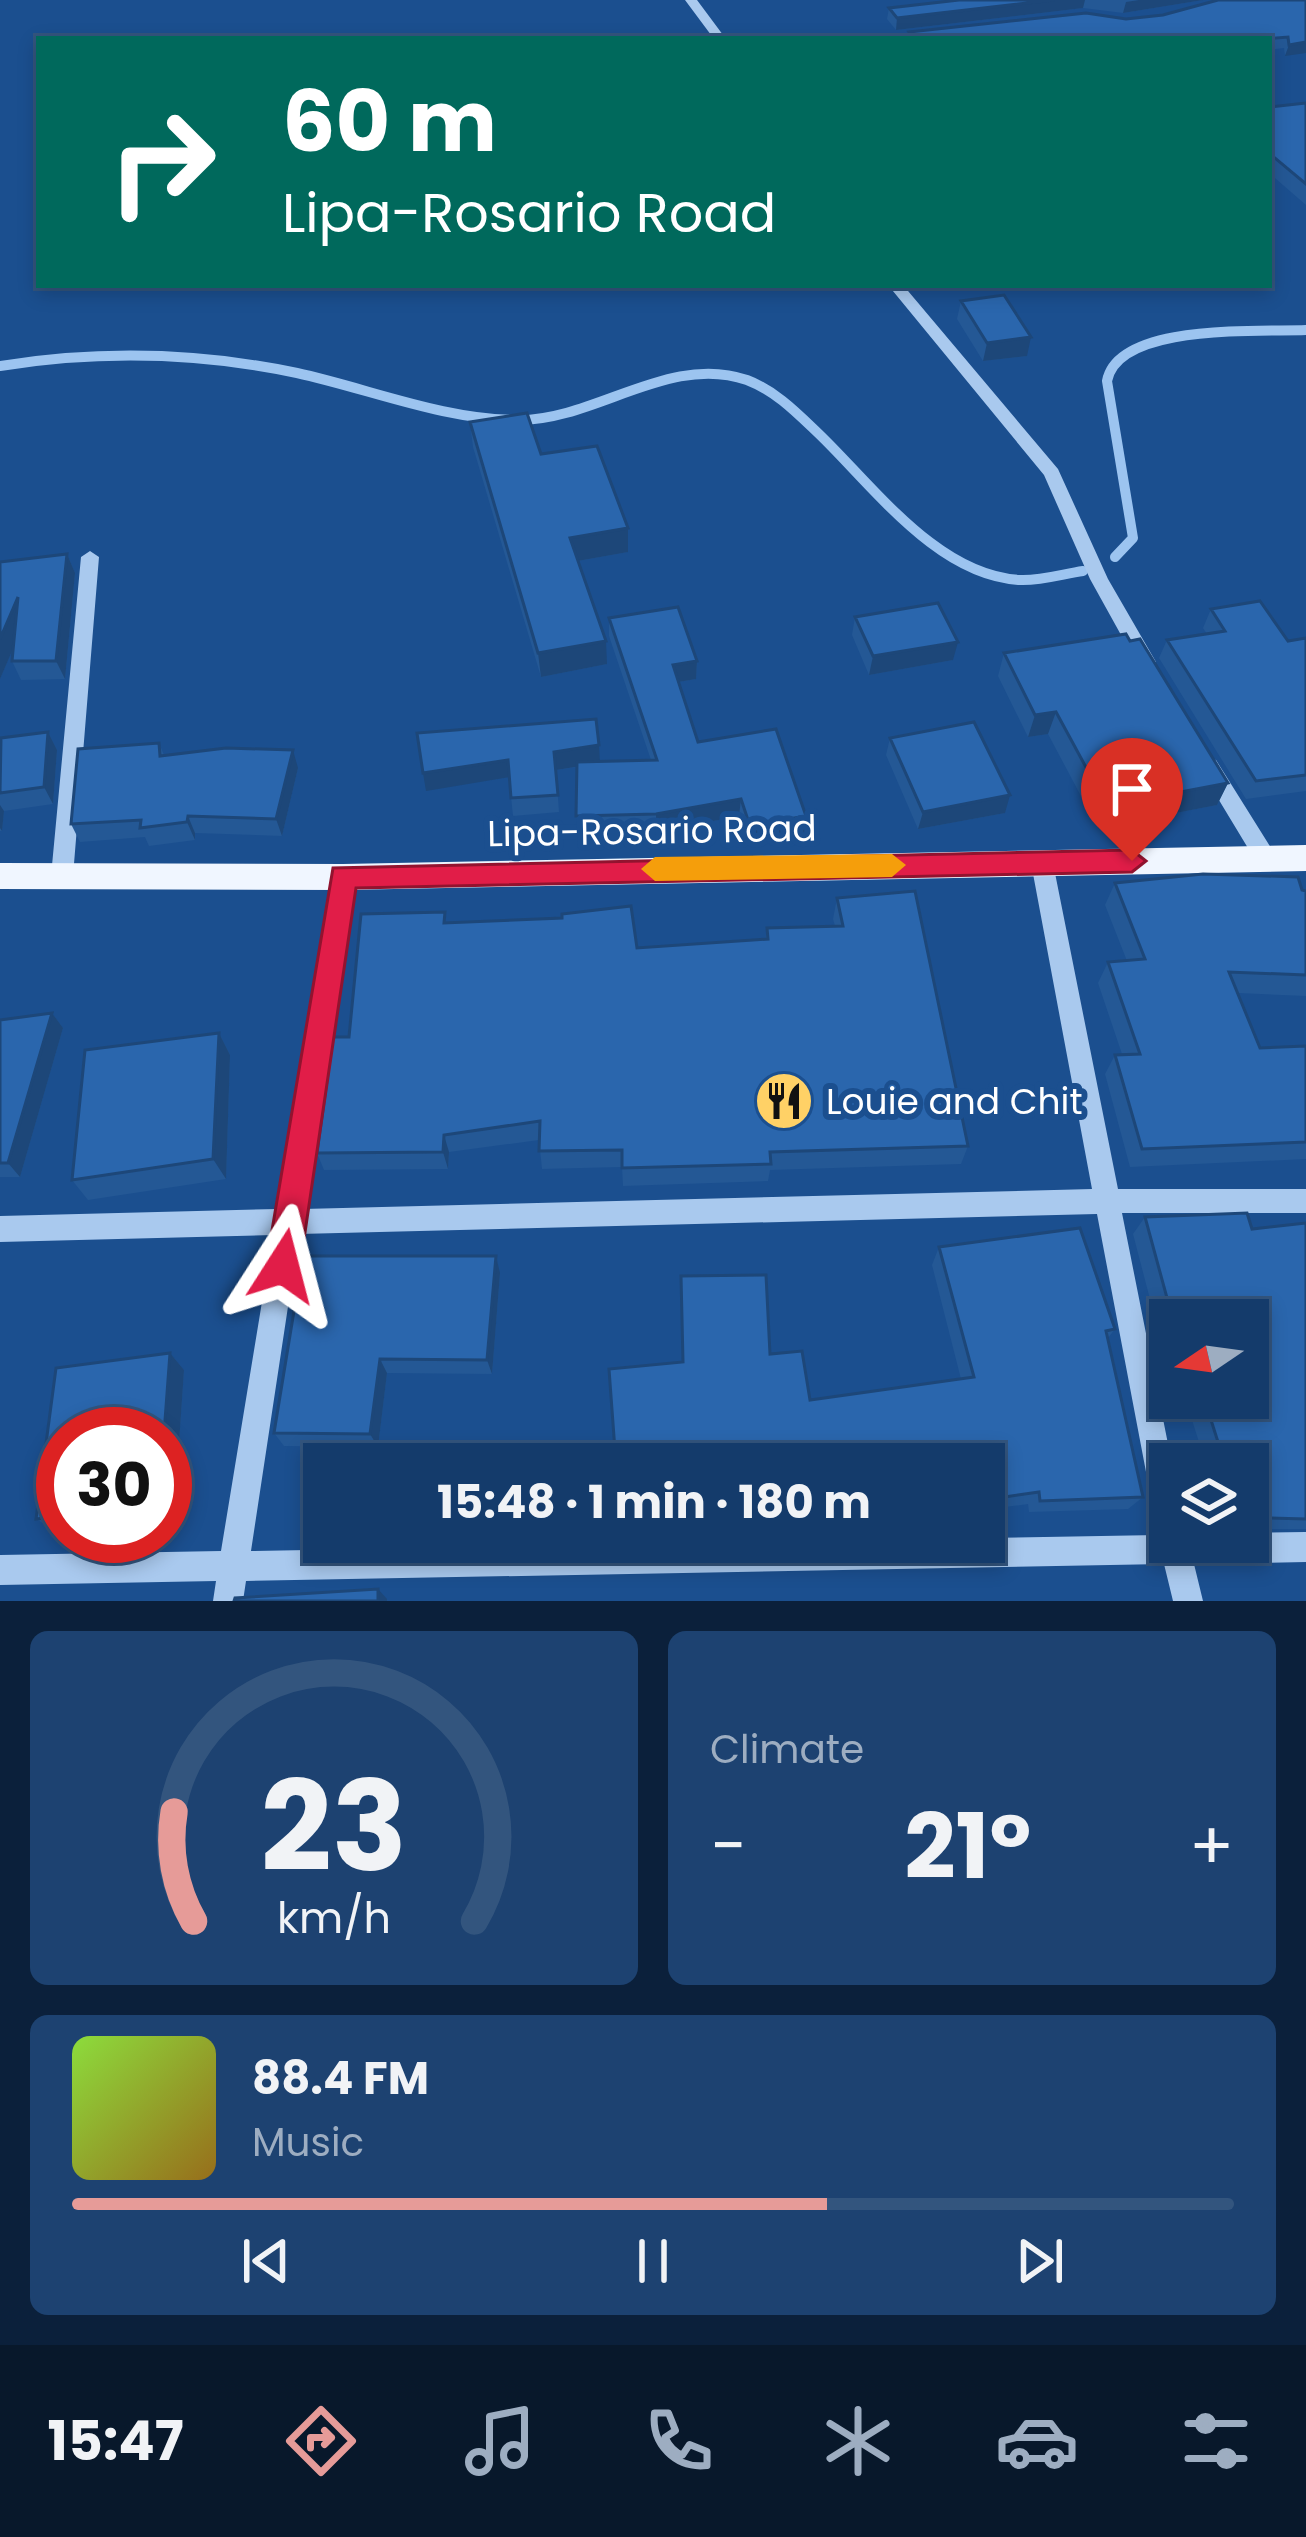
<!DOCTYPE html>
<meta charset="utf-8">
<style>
:root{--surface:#143b6b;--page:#1d4271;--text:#f1f3f6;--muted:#9dadc1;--line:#33557e;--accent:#e69b98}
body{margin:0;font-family:Poppins,sans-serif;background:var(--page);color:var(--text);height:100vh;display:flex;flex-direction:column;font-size:45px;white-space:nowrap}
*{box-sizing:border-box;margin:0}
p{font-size:39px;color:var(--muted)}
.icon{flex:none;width:66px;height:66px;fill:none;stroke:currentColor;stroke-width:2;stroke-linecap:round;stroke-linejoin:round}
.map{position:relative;height:1601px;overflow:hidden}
.drawer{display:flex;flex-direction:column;gap:30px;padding:30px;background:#0b203b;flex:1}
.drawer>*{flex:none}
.top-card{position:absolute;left:36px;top:36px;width:1236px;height:252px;border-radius:0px;box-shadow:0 6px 18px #0003,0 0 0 3px var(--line);background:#00695c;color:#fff;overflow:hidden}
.needle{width:78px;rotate:257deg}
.fabs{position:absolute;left:1149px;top:1299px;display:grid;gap:24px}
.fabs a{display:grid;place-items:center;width:120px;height:120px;border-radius:0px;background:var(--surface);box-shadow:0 6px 18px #0003,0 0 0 3px var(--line);font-size:60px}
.speed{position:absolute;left:36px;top:1407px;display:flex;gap:24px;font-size:60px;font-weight:700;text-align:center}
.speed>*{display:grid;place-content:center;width:156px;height:156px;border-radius:50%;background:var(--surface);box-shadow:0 6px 18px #0003,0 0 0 3px var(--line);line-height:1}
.speed .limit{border:18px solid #d22;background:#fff;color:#111}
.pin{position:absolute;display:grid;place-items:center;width:102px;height:102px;color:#fff;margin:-123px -51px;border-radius:50% 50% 50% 0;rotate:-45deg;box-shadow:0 0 12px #0007}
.pin .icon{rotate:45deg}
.me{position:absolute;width:132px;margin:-66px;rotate:9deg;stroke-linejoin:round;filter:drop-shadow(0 0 9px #0008)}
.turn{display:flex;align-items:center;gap:42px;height:252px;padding:0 48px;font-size:54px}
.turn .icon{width:156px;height:156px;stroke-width:2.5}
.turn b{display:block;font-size:84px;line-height:102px}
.big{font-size:90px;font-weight:700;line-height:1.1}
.drawer .tile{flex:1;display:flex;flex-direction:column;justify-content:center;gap:18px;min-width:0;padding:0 42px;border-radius:18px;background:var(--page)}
.drawer .dial{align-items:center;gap:0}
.dial svg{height:312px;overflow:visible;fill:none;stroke:var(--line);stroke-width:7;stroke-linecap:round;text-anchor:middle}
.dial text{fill:var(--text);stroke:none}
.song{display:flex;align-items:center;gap:36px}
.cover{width:144px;height:144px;border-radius:18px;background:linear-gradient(135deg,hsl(90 70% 55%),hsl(40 70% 35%))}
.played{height:12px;border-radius:6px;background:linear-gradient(90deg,var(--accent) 65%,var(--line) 65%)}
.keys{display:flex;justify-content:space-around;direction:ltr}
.heat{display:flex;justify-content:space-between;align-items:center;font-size:66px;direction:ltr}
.drawer .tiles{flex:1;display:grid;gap:30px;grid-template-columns:1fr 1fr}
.tile:last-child{grid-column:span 2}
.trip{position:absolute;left:303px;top:1443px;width:702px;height:120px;border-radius:0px;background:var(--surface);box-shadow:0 6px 18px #0003,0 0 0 3px var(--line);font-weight:700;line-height:120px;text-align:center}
.tab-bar{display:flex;height:192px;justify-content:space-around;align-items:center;background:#08182b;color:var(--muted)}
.tab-bar .icon{width:84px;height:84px}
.tab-bar .active{color:var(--accent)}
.tab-bar b{font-size:54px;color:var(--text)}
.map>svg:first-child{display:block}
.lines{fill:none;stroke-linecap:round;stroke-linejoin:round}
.stream{stroke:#9cc4f0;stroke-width:10}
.minor{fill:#a9c9ee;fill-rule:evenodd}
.major{fill:#f0f6ff;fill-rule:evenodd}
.wall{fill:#245895}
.shaded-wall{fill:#1d4779}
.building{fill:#2a66ad;stroke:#1d4779;stroke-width:3}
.route{fill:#e11d48;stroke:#92132f;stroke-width:3}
.slow{fill:#f59e0b}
.labels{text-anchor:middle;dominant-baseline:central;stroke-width:12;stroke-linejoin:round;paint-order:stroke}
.street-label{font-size:36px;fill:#fff;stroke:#1b4f8f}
.poi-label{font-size:36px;fill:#fff;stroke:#1b4f8f;text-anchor:start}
</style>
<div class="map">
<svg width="1306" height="1601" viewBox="0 0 1306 1601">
<rect width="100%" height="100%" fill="#1b4f8f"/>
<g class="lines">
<path class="stream" d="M0 366C101 350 197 352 297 373 370 389 444 420 519 420 596 420 670 353 747 380 776 391 797 413 819 434 874 487 938 576 1020 580 1040 581 1063 574 1083 571
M1115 557 1133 538 1107 381C1118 323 1258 332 1306 330"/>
<path class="minor" d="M685 0H697L726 39H714Z
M935 28 941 32 939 35 882 39Z
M888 285H903L1058 469 1108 579 1156 662 1153 667 1146 669 1136 662 1090 579 1044 475Z
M90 551 99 557 73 876 70 882 62 885 54 882 51 876 81 557Z
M1209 758 1216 760 1273 851 1276 857 1273 863H1257L1202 772 1199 766 1202 760Z
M1042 854 1050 857 1053 863 1118 1189H1306V1213H1122L1172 1464 1170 1542H1248V1533L1306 1532V1562L1194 1564 1203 1601H1173L1164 1564 246 1581 243 1601H213L216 1581 0 1585V1555L221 1551 273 1235 0 1242V1216L277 1209 335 871 343 868 351 871 354 877 303 1209 1092 1189 1031 863 1034 857ZM1097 1214 1158 1535 984 1538V1542H743L251 1551 299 1234Z"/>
<path class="major" d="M1306 845V871L343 890 0 889V863L343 864Z"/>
</g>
<path class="wall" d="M959 0H1203L1123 13 1083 8 896 30 887 19 889 8Z
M1306 0 1285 56 1284 48 1269 50V39H908L909 32 1126 19Z
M1306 103V205L1269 173V107Z
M961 301 1027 356 983 361 957 319Z
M470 422 541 454 628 528V552L578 561 607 664 541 677 473 447Z
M67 554 75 573 65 679 21 680 12 661 13 648 0 679V562Z
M1211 609 1288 641 1306 638V791L1246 799 1159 658 1167 640 1207 634 1203 628Z
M855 617 953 660 869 675 852 635Z
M609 618 697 661 696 679 678 682 698 742 804 834 748 844 739 816 656 832 577 834V767L556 770 559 812 513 816 509 777 426 791 599 762 651 760 609 636Z
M1004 653 1228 783 1217 805 1098 828 1048 734 1028 737 998 676Z
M48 732 57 750 53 804 4 811 2 831H0V748Z
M890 738 1005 813 918 829 886 755Z
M159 743 164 755 298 768 282 836 195 833V840L149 846 145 837 80 842 71 824Z
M1115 883 1306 891V996L1238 993 1260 1048 1306 1046V1159L1130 1167 1105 1074 1115 1055 1122 1054 1098 983 1108 962 1127 961 1105 905Z
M837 898 968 1146 961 1164 770 1170 768 1181 623 1186 622 1167 542 1169 539 1140 449 1152 448 1169 324 1170 317 1153 349 1037 447 923 637 948 766 939 767 928 835 926 833 919Z
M52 1013 63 1028 20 1177H0V1020Z
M219 1033 230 1055 226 1179 88 1200 72 1180Z
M1145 1217 1252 1229 1306 1223V1529H1257L1248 1534V1464H1206L1185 1398H1248V1320H1170V1367L1168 1368 1133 1234Z
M939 1247 1115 1329 1108 1338 1143 1497 1128 1509 1029 1512 1028 1504 984 1510V1464L682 1362 681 1276 770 1354 810 1400 961 1379 932 1265Z
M500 1273 492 1374 387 1373 378 1447 284 1446 274 1433Z
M170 1353 184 1370 174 1516 165 1517V1434H63V1530L56 1531 36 1519 56 1368Z"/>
<path class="shaded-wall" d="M1054 0H1085L1083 8 896 30 897 18Z
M1139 0H1203L1123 13 1126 2Z
M1306 42V53L1285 56 1289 45Z
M1031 337 1027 356 983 361 987 343Z
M628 528V552L572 562 570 538Z
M67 554 75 573 65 679 56 661Z
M18 597 27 616 0 679V639Z
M606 641 607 664 541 677 538 653Z
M958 642 953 660 869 675 873 656Z
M697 661 696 679 672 683 673 665Z
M1056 712 1048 734 1028 737 1035 715Z
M48 732 57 750 53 804 44 787Z
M599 745 600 763 556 770 554 752Z
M293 750 298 768 282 836 276 819Z
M508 760 510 777 426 791 423 773Z
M1228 783 1217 805 1098 828 1107 806Z
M1010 795 1005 813 918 829 923 812Z
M741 799 739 816 656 832V814Z
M0 805 4 811 2 831 0 828Z
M188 816 195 833V840L187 822Z
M806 816 804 834 748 844 750 826Z
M52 1013 63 1028 20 1177 8 1163Z
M219 1033 230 1055 226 1179 213 1159Z
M444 1135 449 1152 448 1169 443 1152Z
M496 1256 500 1273 492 1374 487 1360Z
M170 1353 184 1370 174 1516 165 1509 164 1434Z
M380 1359 387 1373 378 1447 370 1434Z
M378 1589 387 1599V1601H378Z"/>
<path class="building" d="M959 0H1054L897 18 889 8Z
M1218 0H1306V42L1289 45 1288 37 1264 39H1174L1172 36 1147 39H914L909 32 1086 13 1126 19 1163 15Z
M1306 103V184L1269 153V107Z
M1004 295 1031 337 987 343 961 301Z
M527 413 541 454 597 446 628 528 570 538 606 641 538 653 470 422Z
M67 554 56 661H12L18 597 0 639V562Z
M1260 601 1288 641 1306 638V775L1256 781 1167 640 1225 631 1211 609Z
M938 603 958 642 873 656 855 617Z
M678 607 697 661 673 665 698 742 776 729 806 816 750 826 741 799 656 814 576 816 577 762 657 760 609 618Z
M1126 634 1130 641 1140 639 1228 783 1107 806 1056 712 1035 715 1004 653Z
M596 719 599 745 554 752 558 795 511 798 508 760 423 773 417 733Z
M974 722 1010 795 923 812 890 738Z
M48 732 44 787 0 793 1 738Z
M159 743 160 756 226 748 293 750 276 819 188 816 187 822 140 828 141 820 71 824 78 749Z
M1203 874 1298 877 1302 890 1306 891V975L1229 972 1260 1048 1306 1046V1142L1142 1149 1115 1055 1140 1054 1108 962 1145 959 1115 883Z
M915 891 968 1146 770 1152 771 1164 622 1168V1150L539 1151 540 1121 444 1135 443 1152 317 1153 333 1037H349L361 914 445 912 444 923 562 918V914L631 906 637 948 768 939 767 928 843 926 837 898Z
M52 1013 8 1163H0V1020Z
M219 1033 213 1159 72 1180 85 1050Z
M1247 1213 1252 1229 1306 1223V1519L1265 1518 1260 1527H1248V1464H1225L1204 1398H1248V1320H1173L1145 1217Z
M1080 1228 1115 1329 1106 1331 1143 1497 1040 1501 1039 1492 984 1500V1464H616L609 1369 683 1362 681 1276 766 1275 770 1354 802 1351 810 1400 974 1377 939 1247Z
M303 1256H496L487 1360 380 1359 370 1434 274 1433Z
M170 1353 164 1434H63V1516L36 1519 56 1368Z
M378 1589V1601H234L235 1598Z"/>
<path class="route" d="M1132 850 1146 861 1132 872 356 888 300 1266 295 1278 283 1283 271 1278 266 1266 333 868Z"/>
<path class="slow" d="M892 854 906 865 892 877 655 881 641 869 655 857Z"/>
<defs>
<g id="restaurant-disc" transform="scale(3)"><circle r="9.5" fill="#ffd166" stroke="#1b4f8f"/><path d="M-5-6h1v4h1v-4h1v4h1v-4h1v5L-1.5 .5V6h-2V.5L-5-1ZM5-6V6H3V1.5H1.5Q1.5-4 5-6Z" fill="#111"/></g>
</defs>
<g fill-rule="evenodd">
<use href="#restaurant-disc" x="784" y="1101"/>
</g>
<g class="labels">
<g class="street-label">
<text transform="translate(652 831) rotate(-1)">Lipa-Rosario Road</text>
</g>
<g class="poi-label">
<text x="826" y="1101">Louie and Chit</text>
</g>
</g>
</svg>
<div class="fabs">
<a><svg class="needle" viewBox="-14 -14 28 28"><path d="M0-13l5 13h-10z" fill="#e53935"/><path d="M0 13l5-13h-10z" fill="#9dadc1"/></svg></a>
<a><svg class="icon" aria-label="layers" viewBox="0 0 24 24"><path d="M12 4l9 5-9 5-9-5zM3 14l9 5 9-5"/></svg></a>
</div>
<div class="speed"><div class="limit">30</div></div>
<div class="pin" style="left:1132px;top:861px;background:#d93025"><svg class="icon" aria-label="arrive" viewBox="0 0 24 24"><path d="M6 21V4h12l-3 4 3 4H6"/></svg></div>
<svg class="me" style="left:283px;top:1266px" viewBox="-20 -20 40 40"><path d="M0-17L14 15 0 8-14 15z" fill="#e11d48" stroke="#fff" stroke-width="4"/></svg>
<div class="trip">15:48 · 1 min · 180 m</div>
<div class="top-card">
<div class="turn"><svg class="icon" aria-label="right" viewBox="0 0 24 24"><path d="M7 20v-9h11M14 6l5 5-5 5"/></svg><div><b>60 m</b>Lipa-Rosario Road</div></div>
</div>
</div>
<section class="drawer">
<div class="tiles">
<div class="tile dial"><svg viewBox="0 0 100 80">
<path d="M14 69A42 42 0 1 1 86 69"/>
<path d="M14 69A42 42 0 0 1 9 41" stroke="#e69b98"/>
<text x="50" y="56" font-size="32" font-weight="700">23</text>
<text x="50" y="72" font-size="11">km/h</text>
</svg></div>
<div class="tile"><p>Climate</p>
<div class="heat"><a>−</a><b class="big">21°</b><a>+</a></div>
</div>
<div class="tile">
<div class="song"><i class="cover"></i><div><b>88.4 FM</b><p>Music</p></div></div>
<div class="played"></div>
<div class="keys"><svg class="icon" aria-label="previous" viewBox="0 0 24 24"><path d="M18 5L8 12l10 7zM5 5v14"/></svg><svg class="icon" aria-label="pause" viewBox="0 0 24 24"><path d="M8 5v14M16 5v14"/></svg><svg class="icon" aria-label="next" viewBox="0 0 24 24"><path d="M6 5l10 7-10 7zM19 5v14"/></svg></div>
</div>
</div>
</section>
<nav class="tab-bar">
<b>15:47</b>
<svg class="icon active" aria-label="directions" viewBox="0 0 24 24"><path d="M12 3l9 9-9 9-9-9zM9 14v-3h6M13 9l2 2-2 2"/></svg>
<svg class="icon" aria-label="music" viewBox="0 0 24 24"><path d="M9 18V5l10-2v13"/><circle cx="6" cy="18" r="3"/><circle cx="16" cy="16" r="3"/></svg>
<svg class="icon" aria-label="phone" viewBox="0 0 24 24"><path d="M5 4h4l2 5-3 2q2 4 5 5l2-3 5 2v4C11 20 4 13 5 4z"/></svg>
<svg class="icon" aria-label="climate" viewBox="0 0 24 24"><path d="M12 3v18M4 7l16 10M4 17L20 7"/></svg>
<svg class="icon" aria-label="car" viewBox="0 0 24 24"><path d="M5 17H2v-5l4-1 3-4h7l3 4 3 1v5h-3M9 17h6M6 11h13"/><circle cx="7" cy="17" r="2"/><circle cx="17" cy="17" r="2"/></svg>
<svg class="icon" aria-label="filters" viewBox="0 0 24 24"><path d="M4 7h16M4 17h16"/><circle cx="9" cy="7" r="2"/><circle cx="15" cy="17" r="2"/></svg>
</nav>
